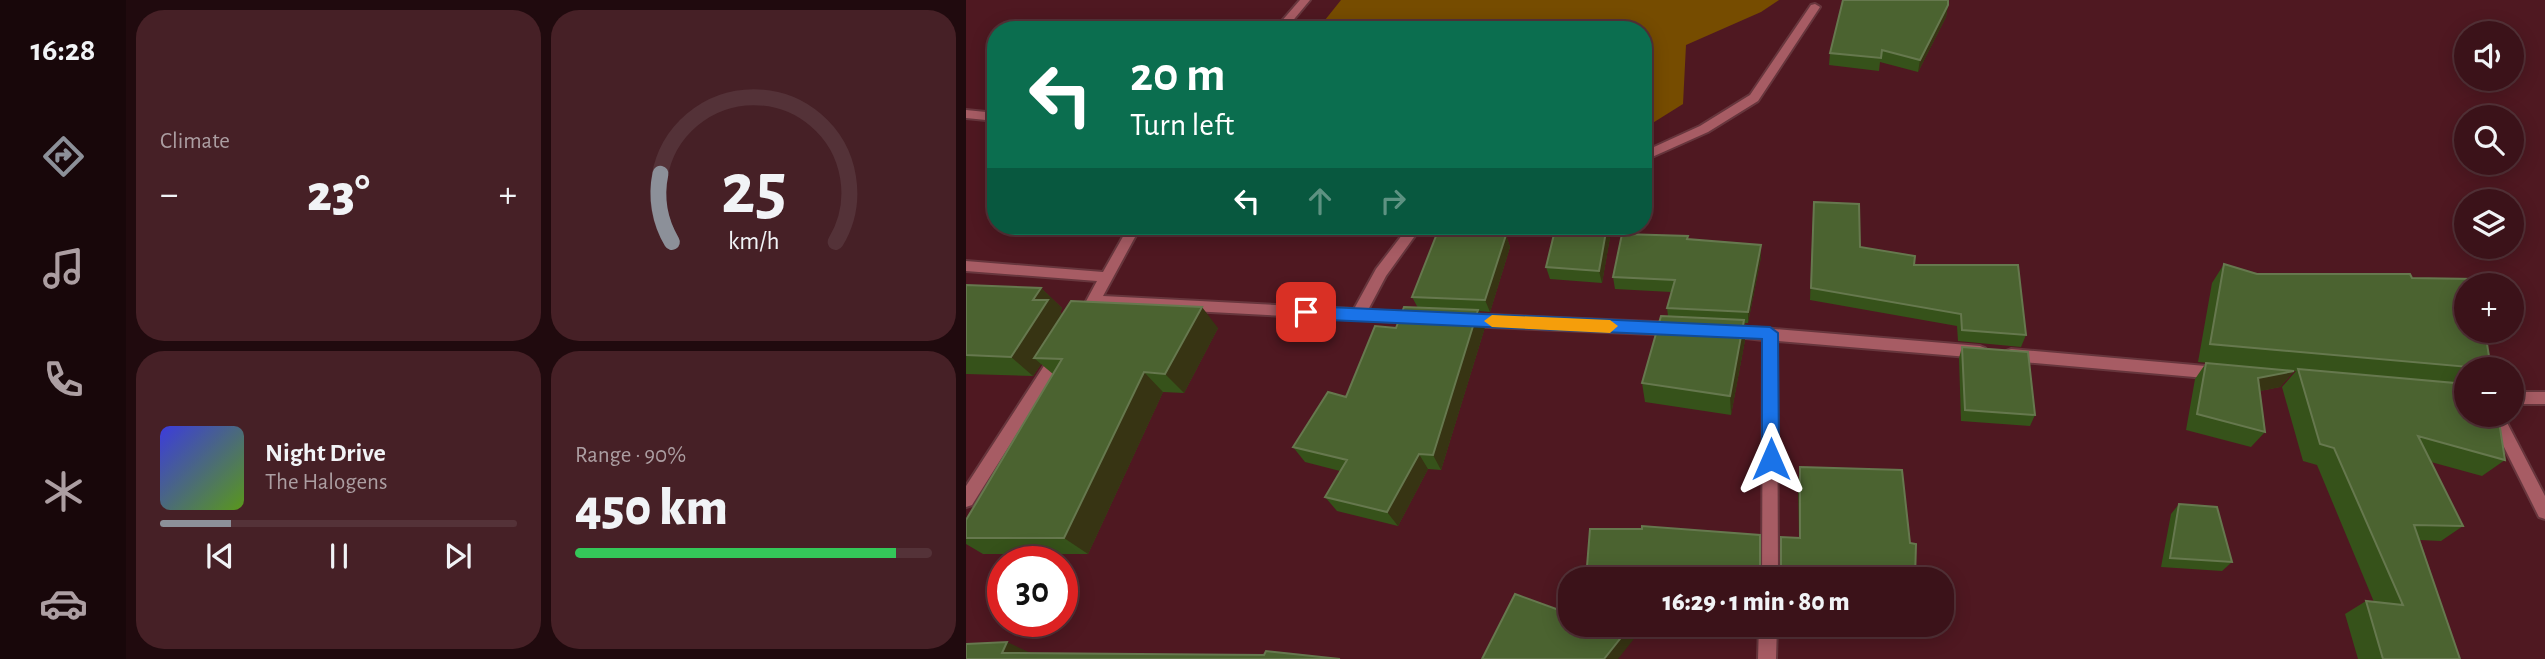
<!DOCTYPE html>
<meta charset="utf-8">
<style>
:root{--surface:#3b1219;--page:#462026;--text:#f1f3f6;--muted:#ac9ea2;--line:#543238;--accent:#8c9099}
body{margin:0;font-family:"Alegreya Sans",sans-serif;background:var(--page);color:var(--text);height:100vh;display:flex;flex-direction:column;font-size:26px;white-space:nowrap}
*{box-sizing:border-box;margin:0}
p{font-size:23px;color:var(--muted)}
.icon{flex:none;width:38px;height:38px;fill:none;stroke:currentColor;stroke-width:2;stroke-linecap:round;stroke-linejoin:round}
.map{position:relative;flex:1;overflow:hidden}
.details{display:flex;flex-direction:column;gap:10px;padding:10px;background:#200a0e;width:840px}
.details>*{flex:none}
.hud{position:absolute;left:21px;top:21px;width:665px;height:214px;border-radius:28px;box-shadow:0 4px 18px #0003,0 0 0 2px var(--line);background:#0b6e4f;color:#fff;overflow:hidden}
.controls{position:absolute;left:1488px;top:21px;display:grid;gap:14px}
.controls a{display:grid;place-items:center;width:70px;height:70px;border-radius:50%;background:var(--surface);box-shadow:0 4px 18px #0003,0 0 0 2px var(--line);font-size:35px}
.speed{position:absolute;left:21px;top:546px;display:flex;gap:14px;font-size:35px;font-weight:700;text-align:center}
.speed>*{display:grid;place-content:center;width:91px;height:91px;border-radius:50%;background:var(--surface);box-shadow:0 4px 18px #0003,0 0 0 2px var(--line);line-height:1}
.speed .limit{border:10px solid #d22;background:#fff;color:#111}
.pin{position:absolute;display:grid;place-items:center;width:60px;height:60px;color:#fff;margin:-30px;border-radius:14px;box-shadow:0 4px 10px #0006}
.me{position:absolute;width:77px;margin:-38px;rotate:0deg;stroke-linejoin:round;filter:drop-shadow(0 0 5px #0008)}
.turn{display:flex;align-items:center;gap:24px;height:147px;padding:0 28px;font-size:32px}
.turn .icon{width:91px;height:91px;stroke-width:2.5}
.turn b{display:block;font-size:49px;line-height:60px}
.lanes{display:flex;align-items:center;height:66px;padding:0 28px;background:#0003;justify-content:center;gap:35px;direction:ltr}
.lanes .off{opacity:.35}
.big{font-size:52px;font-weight:800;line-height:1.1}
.details .card{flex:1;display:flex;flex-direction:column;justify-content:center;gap:10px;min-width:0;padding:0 24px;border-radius:28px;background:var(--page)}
.details .dial{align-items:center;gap:0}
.dial svg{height:182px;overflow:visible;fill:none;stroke:var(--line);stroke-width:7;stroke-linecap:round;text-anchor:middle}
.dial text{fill:var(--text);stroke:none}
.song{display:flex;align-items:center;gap:21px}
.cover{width:84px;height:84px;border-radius:10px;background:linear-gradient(135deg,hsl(240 70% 55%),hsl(90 70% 35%))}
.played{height:7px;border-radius:4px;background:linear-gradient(90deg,var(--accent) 20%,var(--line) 20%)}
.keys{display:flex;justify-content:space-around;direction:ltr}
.heat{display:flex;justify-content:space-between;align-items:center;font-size:38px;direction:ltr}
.charge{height:10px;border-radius:5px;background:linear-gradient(90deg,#34c759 90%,var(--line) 0)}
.details .tiles{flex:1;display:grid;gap:10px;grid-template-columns:repeat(2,1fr)}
.trip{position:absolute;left:592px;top:567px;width:396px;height:70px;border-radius:28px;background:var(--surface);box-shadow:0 4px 18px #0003,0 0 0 2px var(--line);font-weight:800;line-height:70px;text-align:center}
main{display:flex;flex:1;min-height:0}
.tabs{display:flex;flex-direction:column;width:126px;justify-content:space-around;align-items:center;background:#18070a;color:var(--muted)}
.tabs .icon{width:49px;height:49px}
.tabs .on{color:var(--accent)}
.tabs b{font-size:32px;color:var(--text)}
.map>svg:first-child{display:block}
.green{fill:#764c00}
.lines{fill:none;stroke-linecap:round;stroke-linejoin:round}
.street-casing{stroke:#67363d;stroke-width:4}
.street{fill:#a75c64;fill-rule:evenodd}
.wall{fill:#36521a}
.shaded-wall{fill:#373413}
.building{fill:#4b6330;stroke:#66784e;stroke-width:2}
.route{fill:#1a73e8;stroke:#114b97;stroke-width:2}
.slow{fill:#f59e0b}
</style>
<main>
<nav class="tabs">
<b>16:28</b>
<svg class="icon on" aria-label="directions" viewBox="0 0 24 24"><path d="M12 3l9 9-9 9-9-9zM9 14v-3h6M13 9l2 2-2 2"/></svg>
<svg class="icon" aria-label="music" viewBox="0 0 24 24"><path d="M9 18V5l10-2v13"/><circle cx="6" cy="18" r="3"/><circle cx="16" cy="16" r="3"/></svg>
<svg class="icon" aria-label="phone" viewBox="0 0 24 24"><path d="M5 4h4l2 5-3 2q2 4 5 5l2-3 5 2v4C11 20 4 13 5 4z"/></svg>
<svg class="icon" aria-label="climate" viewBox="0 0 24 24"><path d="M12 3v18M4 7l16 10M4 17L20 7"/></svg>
<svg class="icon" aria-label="car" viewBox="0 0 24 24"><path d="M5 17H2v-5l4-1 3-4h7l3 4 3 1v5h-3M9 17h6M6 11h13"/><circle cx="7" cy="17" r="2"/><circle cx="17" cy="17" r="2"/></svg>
</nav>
<section class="details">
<div class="tiles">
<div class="card"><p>Climate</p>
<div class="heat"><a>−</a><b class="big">23°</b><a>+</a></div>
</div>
<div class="card dial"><svg viewBox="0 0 100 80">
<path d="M14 69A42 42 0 1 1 86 69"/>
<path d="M14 69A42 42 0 0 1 9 39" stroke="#8c9099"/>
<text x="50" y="56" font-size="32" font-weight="700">25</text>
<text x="50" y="72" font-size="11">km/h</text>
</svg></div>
<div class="card">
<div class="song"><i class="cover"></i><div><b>Night Drive</b><p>The Halogens</p></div></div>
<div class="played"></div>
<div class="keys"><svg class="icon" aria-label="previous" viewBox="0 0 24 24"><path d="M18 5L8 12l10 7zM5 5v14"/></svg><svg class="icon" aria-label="pause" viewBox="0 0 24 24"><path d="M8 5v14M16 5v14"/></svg><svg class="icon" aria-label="next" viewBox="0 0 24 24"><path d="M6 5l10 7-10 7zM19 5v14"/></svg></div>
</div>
<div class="card"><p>Range · 90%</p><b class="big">450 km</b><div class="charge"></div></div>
</div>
</section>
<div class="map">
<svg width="1579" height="659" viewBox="0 0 1579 659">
<rect width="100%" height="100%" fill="#4f1821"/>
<path class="green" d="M375 0H813L795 12 720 45 717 104 677 129V30H351Z"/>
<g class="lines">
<g class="street-casing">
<path id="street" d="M334 0H344L319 30H308Z
M849 4 854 7 792 101 742 132 677 161V152L734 126 784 95 845 5Z
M0 110 30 113V121L0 118Z
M163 226H175L137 296 388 309 410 269 443 226H456L420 276 402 310 452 313 457 314 459 318 457 322 452 323 131 306 129 311H119L117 307 131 281 0 271V261L137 272Z
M500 314 711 323 716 325 718 329 716 333 711 335 500 326 495 324 493 320 495 316Z
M759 325 1014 346 1019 348 1021 352 1019 356 1014 358 811 341 812 579H796L797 340 754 335 752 331 754 327Z
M1045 349 1251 367 1256 369 1258 373 1256 377 1251 379 1045 361 1040 359 1038 355 1040 351Z
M92 350 97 352 99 356 97 360 6 505 0 507V486L87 352Z
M1545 392H1579V404H1545Z
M1522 415H1537L1579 496V519L1573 517Z
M793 625H811L810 659H792Z"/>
</g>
<use href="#street" class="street"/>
</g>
<path class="wall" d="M982 5 980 17 952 72 914 62 913 71 863 65 864 53Z
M847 214 894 247 948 265 1060 335 1055 347 992 341 991 326 844 300Z
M646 226 636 283 584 279 580 267Z
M540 235 544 247 524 312 513 311 519 327 475 470 462 469 432 526 371 511 359 497 374 471 339 462 327 447 380 397 430 328 452 308 446 297Z
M722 236V239L795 257 782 323H779V340L765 415 679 402 676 383 702 316 701 308 705 292 649 289 647 277Z
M1258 264 1291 274 1446 278 1525 369H1500V415L1539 460 1516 476 1465 462 1497 526 1475 541 1454 540 1494 659H1392L1379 614 1400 601 1408 602 1351 465 1337 461 1316 387 1330 371H1328L1314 387 1294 391 1299 432 1285 447 1220 430 1229 379 1240 363 1275 366 1232 362 1246 283Z
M0 285 75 288 96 308 94 312 96 314 252 328 218 393 197 392 122 554H17L0 544V520L87 374 75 364 67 376 0 374Z
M996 347 1069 415 1064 426 995 421 993 358Z
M834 467 944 543 949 579 794 567 813 568 815 566V537L833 538 832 483Z
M1213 504 1266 562 1256 571 1195 567 1205 514Z
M871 625H946L942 635Z"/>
<path class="shaded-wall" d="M982 5 980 17 952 72 954 60Z
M641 226H646L636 283 633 271Z
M540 235 544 247 524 312 519 300Z
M795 245V257L782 323V312Z
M75 288 96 308 94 312 103 321 68 358 75 364 67 376 45 357 67 300Z
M236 307 252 328 218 393 199 374Z
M512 310 519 327 475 470 467 455Z
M778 320 779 340 765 415 764 396Z
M1328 371 1314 387 1279 394 1292 378Z
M178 372 197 392 122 554 98 538Z
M453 454 462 469 432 526 421 512Z
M665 625H679L652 659H638Z
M41 642 67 654 36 653Z"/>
<path class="building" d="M877 0H982V5L954 60 916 50 915 58 864 53Z
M848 202 893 204 894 247 949 256 948 265H1052L1060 335 996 330 995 314 845 288Z
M590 226H641L633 271 580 267Z
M472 231 540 235 519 300 446 297Z
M656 234 722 236 721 239 795 245 782 312 701 308 709 280 647 277Z
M1258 264 1291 274H1444L1446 278 1510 279 1512 285H1500V331H1519L1525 369 1244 344Z
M0 285 75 288 67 300H82L45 357 0 355Z
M105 301 236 307 199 374 178 372 98 538H0V520L96 359 68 358Z
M438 307 512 310 467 455 453 454 421 512 359 497 381 460 327 447 362 392 380 397 409 326 430 328Z
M695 316 778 320 764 396 676 383Z
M996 347 1062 352 1069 415 999 410Z
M1240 363 1328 371 1292 378 1299 432 1231 414Z
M1332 369 1500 384V415H1532L1539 460 1452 436 1497 526 1448 525 1494 659H1417L1400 601 1437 605 1368 448 1354 444Z
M834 467 936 470 944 543 950 544 949 579H620L624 529H676V526L794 535V567L813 568 815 565V537L834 538Z
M1213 504 1251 507 1266 562 1204 558Z
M549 594 604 614V625H665L638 659H516Z
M41 642 36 653 298 655 300 651 374 659H0V644Z"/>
<path class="route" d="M340 306 804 327 812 333 813 459 811 465 805 467 798 465 796 459V339L340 319 332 312Z"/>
<path class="slow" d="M526 315 644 320 652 326 644 333 526 327 518 321Z"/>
</svg>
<div class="controls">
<a><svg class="icon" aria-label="sound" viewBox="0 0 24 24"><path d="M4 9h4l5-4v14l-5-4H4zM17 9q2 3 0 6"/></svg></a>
<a><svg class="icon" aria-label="search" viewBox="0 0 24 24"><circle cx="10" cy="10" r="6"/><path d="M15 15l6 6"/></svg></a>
<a><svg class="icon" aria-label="layers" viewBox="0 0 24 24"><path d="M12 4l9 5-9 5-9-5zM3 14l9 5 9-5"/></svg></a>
<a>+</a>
<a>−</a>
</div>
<div class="speed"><div class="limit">30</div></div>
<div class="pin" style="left:340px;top:312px;background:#d93025"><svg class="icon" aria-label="arrive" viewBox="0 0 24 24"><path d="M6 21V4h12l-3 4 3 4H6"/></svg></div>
<svg class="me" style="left:805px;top:459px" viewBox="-20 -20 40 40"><path d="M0-17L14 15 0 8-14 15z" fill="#1a73e8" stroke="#fff" stroke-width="4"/></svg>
<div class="trip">16:29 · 1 min · 80 m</div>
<div class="hud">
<div class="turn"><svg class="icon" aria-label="left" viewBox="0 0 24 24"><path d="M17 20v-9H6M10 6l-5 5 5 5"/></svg><div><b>20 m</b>Turn left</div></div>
<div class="lanes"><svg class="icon" aria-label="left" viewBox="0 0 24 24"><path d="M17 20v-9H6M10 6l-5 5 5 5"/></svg><svg class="icon off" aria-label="ahead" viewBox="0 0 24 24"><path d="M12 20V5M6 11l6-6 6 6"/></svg><svg class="icon off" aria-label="right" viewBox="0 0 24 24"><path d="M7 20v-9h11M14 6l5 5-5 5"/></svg></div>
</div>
</div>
</main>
